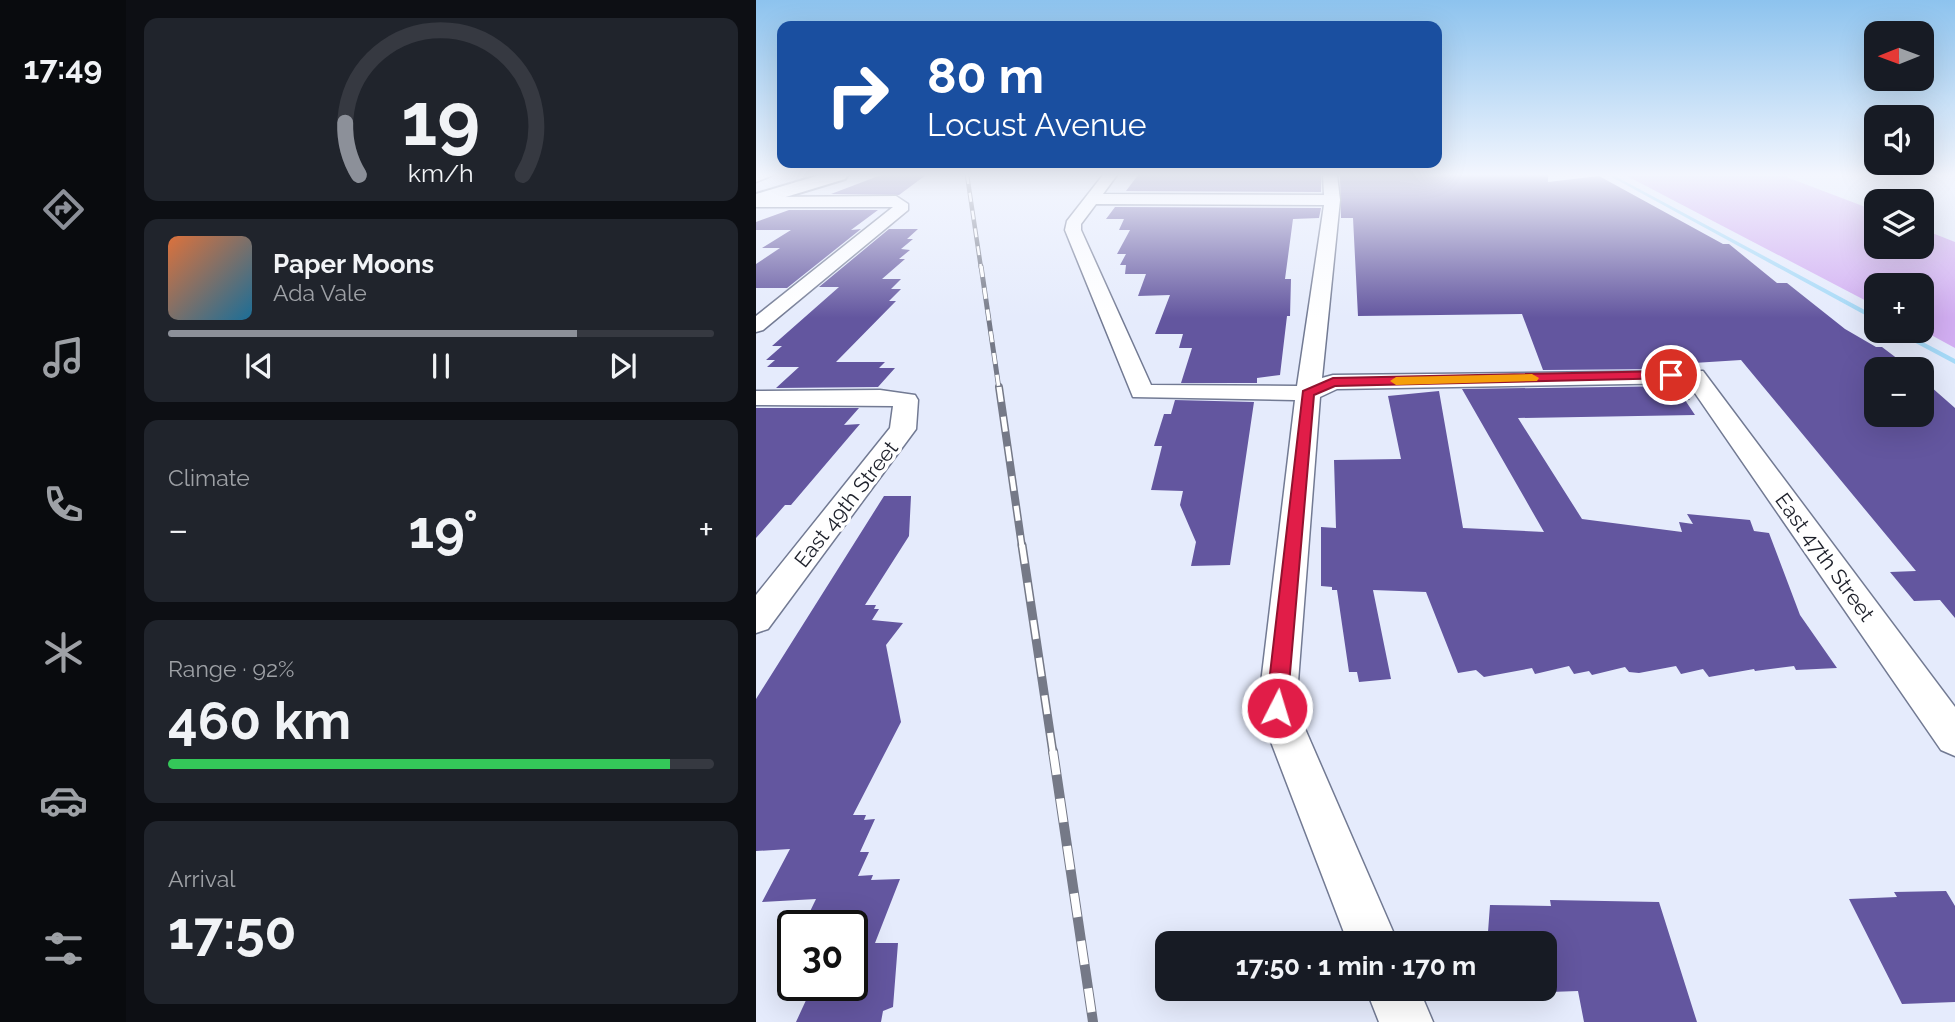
<!DOCTYPE html>
<meta charset="utf-8">
<style>
:root{--surface:#171b24;--page:#20242c;--text:#f1f3f6;--muted:#9ea1a6;--line:#363941;--accent:#8c9099}
body{margin:0;font-family:Raleway,sans-serif;background:var(--page);color:var(--text);height:100vh;display:flex;flex-direction:column;font-size:26px;white-space:nowrap}
*{box-sizing:border-box;margin:0}
p{font-size:23px;color:var(--muted)}
.icon{flex:none;width:38px;height:38px;fill:none;stroke:currentColor;stroke-width:2;stroke-linecap:round;stroke-linejoin:round}
.map{position:relative;flex:1;overflow:hidden}
.side{display:flex;flex-direction:column;gap:18px;padding:18px;background:#0d0f14;width:630px}
.side>*{flex:none}
.hud{position:absolute;left:21px;top:21px;width:665px;height:147px;border-radius:14px;box-shadow:0 7px 28px #0002;background:#1a4fa0;color:#fff;overflow:hidden}
.needle{width:46px;rotate:269deg}
.buttons{position:absolute;left:1108px;top:21px;display:grid;gap:14px}
.buttons a{display:grid;place-items:center;width:70px;height:70px;border-radius:14px;background:var(--surface);box-shadow:0 7px 28px #0002;font-size:35px}
.speed{position:absolute;left:21px;top:910px;display:flex;gap:14px;font-size:35px;font-weight:700;text-align:center}
.speed>*{display:grid;place-content:center;width:91px;height:91px;border-radius:50%;background:var(--surface);box-shadow:0 7px 28px #0002;line-height:1}
.speed .limit{border:4px solid #111;border-radius:10px;background:#fff;color:#111}
.pin{position:absolute;display:grid;place-items:center;width:60px;height:60px;color:#fff;margin:-30px;border:4px solid #fff;border-radius:50%;box-shadow:0 2px 7px #0007}
.me{position:absolute;width:77px;margin:-38px;rotate:5deg;stroke-linejoin:round;filter:drop-shadow(0 0 5px #0008)}
.turn{display:flex;align-items:center;gap:24px;height:147px;padding:0 35px;font-size:32px}
.turn .icon{width:91px;height:91px;stroke-width:2.5}
.turn b{display:block;font-size:49px;line-height:60px}
.big{font-size:52px;font-weight:700;line-height:1.1}
.side .widget{flex:1;display:flex;flex-direction:column;justify-content:center;gap:10px;min-width:0;padding:0 24px;border-radius:14px;background:var(--page)}
.side .dial{align-items:center;gap:0}
.dial svg{height:182px;overflow:visible;fill:none;stroke:var(--line);stroke-width:7;stroke-linecap:round;text-anchor:middle}
.dial text{fill:var(--text);stroke:none}
.song{display:flex;align-items:center;gap:21px}
.cover{width:84px;height:84px;border-radius:10px;background:linear-gradient(135deg,hsl(20 70% 55%),hsl(200 70% 35%))}
.played{height:7px;border-radius:4px;background:linear-gradient(90deg,var(--accent) 75%,var(--line) 75%)}
.keys{display:flex;justify-content:space-around;direction:ltr}
.heat{display:flex;justify-content:space-between;align-items:center;font-size:38px;direction:ltr}
.charge{height:10px;border-radius:5px;background:linear-gradient(90deg,#34c759 92%,var(--line) 0)}
.trip{position:absolute;left:399px;top:931px;width:402px;height:70px;border-radius:14px;background:var(--surface);box-shadow:0 7px 28px #0002;font-weight:700;line-height:70px;text-align:center}
main{display:flex;flex:1;min-height:0}
.menu{display:flex;flex-direction:column;width:126px;justify-content:space-around;align-items:center;background:#090b0e;color:var(--muted)}
.menu .icon{width:49px;height:49px}
.menu .current{color:var(--accent)}
.menu b{font-size:32px;color:var(--text)}
.map>svg:first-child{display:block}
.green{fill:#d2aef2}
.lines{fill:none;stroke-linecap:round;stroke-linejoin:round}
.stream{fill:#a5d9f7;fill-rule:evenodd}
.building{fill:#63569f}
.minor-casing{stroke:#727a93;stroke-width:3}
.primary-casing{stroke:#727a93;stroke-width:4}
.minor{fill:#fff;fill-rule:evenodd}
.primary{fill:#fff;fill-rule:evenodd}
.rail-far4-casing{stroke:#757987;stroke-width:4.5}
.rail-far3-casing{stroke:#757987;stroke-width:5}
.rail-far2-casing{stroke:#757987;stroke-width:8}
.rail-far1-casing{stroke:#757987;stroke-width:9}
.rail-casing{stroke:#757987;stroke-width:10}
.rail-far4{stroke:#fff;stroke-width:2.5;stroke-dasharray:9;stroke-linecap:butt}
.rail-far3{stroke:#fff;stroke-width:3.5;stroke-dasharray:11;stroke-linecap:butt}
.rail-far2{stroke:#fff;stroke-width:5;stroke-dasharray:15;stroke-linecap:butt}
.rail-far1{stroke:#fff;stroke-width:6;stroke-dasharray:19;stroke-linecap:butt}
.rail{stroke:#fff;stroke-width:8;stroke-dasharray:24;stroke-linecap:butt}
.route{fill:#e11d48;stroke:#92132f;stroke-width:2}
.slow{fill:#f59e0b}
.labels{text-anchor:middle;dominant-baseline:central;stroke-width:7;stroke-linejoin:round;paint-order:stroke}
.street-label{font-size:21px;fill:#1d202a;stroke:#fff}
</style>
<main>
<nav class="menu">
<b>17:49</b>
<svg class="icon current" aria-label="directions" viewBox="0 0 24 24"><path d="M12 3l9 9-9 9-9-9zM9 14v-3h6M13 9l2 2-2 2"/></svg>
<svg class="icon" aria-label="music" viewBox="0 0 24 24"><path d="M9 18V5l10-2v13"/><circle cx="6" cy="18" r="3"/><circle cx="16" cy="16" r="3"/></svg>
<svg class="icon" aria-label="phone" viewBox="0 0 24 24"><path d="M5 4h4l2 5-3 2q2 4 5 5l2-3 5 2v4C11 20 4 13 5 4z"/></svg>
<svg class="icon" aria-label="climate" viewBox="0 0 24 24"><path d="M12 3v18M4 7l16 10M4 17L20 7"/></svg>
<svg class="icon" aria-label="car" viewBox="0 0 24 24"><path d="M5 17H2v-5l4-1 3-4h7l3 4 3 1v5h-3M9 17h6M6 11h13"/><circle cx="7" cy="17" r="2"/><circle cx="17" cy="17" r="2"/></svg>
<svg class="icon" aria-label="filters" viewBox="0 0 24 24"><path d="M4 7h16M4 17h16"/><circle cx="9" cy="7" r="2"/><circle cx="15" cy="17" r="2"/></svg>
</nav>
<section class="side">
<div class="widget dial"><svg viewBox="0 0 100 80">
<path d="M14 69A42 42 0 1 1 86 69"/>
<path d="M14 69A42 42 0 0 1 8 46" stroke="#8c9099"/>
<text x="50" y="56" font-size="32" font-weight="700">19</text>
<text x="50" y="72" font-size="11">km/h</text>
</svg></div>
<div class="widget">
<div class="song"><i class="cover"></i><div><b>Paper Moons</b><p>Ada Vale</p></div></div>
<div class="played"></div>
<div class="keys"><svg class="icon" aria-label="previous" viewBox="0 0 24 24"><path d="M18 5L8 12l10 7zM5 5v14"/></svg><svg class="icon" aria-label="pause" viewBox="0 0 24 24"><path d="M8 5v14M16 5v14"/></svg><svg class="icon" aria-label="next" viewBox="0 0 24 24"><path d="M6 5l10 7-10 7zM19 5v14"/></svg></div>
</div>
<div class="widget"><p>Climate</p>
<div class="heat"><a>−</a><b class="big">19°</b><a>+</a></div>
</div>
<div class="widget"><p>Range · 92%</p><b class="big">460 km</b><div class="charge"></div></div>
<div class="widget"><p>Arrival</p><b class="big">17:50</b></div>
</section>
<div class="map">
<svg width="1199" height="1022" viewBox="0 0 1199 1022">
<rect width="100%" height="100%" fill="#e5ebfc"/>
<path class="green" d="M869 175H1025L1120 211V247H1166V229L1199 242V348L1166 330V285H1120V306Z"/>
<g class="lines">
<path class="stream" d="M852 175H857L1120 316V321Z
M1137 331H1146L1199 359V364Z"/>
</g>
<path class="building" d="M125 175H170L143 195 75 194Z
M382 175H565V192L370 191Z
M584 175H792V182L843 176 967 244H973L1021 283H1031L1089 329 1120 347H1126L1155 369H1120V415H1166V379L1199 408V618L1184 600 1158 601 1134 572 1160 571 985 360 906 365 909 369 787 370 766 314 602 316 597 218H585Z
M359 207 565 208 563 218 537 219 529 279H535L534 316H531L524 375 501 378V383H425L436 348H423L427 334H399L414 295 382 296 390 274H369L370 265H364L370 254H361L374 230H363L368 219H350Z
M33 210H122L95 230 105 229 31 288H0V264L24 248H6L35 230H0V222Z
M133 229H162L151 239H157L145 249 154 250 143 259H149L126 279H145L135 289H145L133 301H140L80 362H129L123 368H139L122 387 20 388 43 367H11L19 360H10L26 346H16L83 287H63Z
M922 386 934 400H929L939 415 762 418 826 519 926 532 923 522 937 524 931 514 994 520 998 531 1013 533 1044 615 1081 668 1040 670 1038 666 999 671 998 669 953 677 947 669 925 674 920 666 883 673 873 672 869 667 836 675 833 671 818 674 813 666 779 674 776 668 728 677 720 670 702 673 670 592 617 590 635 679 603 682 601 672H593L581 590H576V587L565 586V527L580 528 578 460 645 459 632 396 683 391 707 528 788 532 706 389Z
M419 400 498 402 474 565 435 566 440 542 424 505 427 491 395 490 406 446H398L408 414H415Z
M0 408H103L88 425 104 424 35 505H29L0 538Z
M128 496H155L153 536 109 605H120L118 609H123L116 620 147 623 130 645 145 722 97 815H110L108 820 119 819 104 852H113L102 876 117 875 115 880 144 879 119 943H142L137 1007 127 1011 125 1022H40L57 985H96V924L47 926 60 899 6 902 34 849 0 851V699Z
M1190 891 1199 906V1002L1146 1004 1093 899 1141 897 1138 892Z
M794 900 903 902 941 1022H828L822 991 794 992 789 943H740L739 932H732L734 905 795 906Z"/>
<g class="lines">
<g class="minor-casing">
<path id="minor" d="M0 175H17L0 182Z
M347 175H361L347 194 568 195 567 175H581L584 200 566 378 577 375 947 371 1199 707V756L1185 750 932 383 581 389 564 397 540 708 642 943H592L502 708 539 400 377 397 309 230 311 221ZM340 204 568 205 541 386 395 385 325 230V224Z
M140 196 152 204V210L7 330 0 332V316L137 207H0V197Z
M124 390 159 395 162 400 160 429 12 629 0 633V595L134 428 137 406 0 405V391Z
M610 989H663L677 1022H623Z"/>
</g>
<g class="primary-casing">
<path id="primary" d="M64 175H92L89 179 0 206V194Z"/>
</g>
<use href="#minor" class="minor"/>
<use href="#primary" class="primary"/>
<g class="rail-far4-casing">
<path id="rail-far4" d="M211 175 225 268"/>
</g>
<g class="rail-far3-casing">
<path id="rail-far3" d="M225 266 243 389"/>
</g>
<g class="rail-far2-casing">
<path id="rail-far2" d="M243 387 266 547"/>
</g>
<g class="rail-far1-casing">
<path id="rail-far1" d="M266 545 297 753"/>
</g>
<g class="rail-casing">
<path id="rail" d="M297 751 337 1022"/>
</g>
<use href="#rail-far4" class="rail-far4"/>
<use href="#rail-far3" class="rail-far3"/>
<use href="#rail-far2" class="rail-far2"/>
<use href="#rail-far1" class="rail-far1"/>
<use href="#rail" class="rail"/>
</g>
<linearGradient id="sky" x2="0" y2="1"><stop stop-color="#8dc3ee"/><stop offset="0.55" stop-color="#f3f6fe"/><stop offset="1" stop-color="#f3f6fe" stop-opacity="0"/></linearGradient>
<rect width="1199" height="318" fill="url(#sky)"/>
<path class="route" d="M915 371 920 373V378L579 386 558 395 531 708 528 715 521 717 513 715 510 708 547 391 577 378Z"/>
<path class="slow" d="M776 374 783 378 781 381 640 385 634 381 640 377Z"/>
<g class="labels">
<g class="street-label">
<text transform="translate(90 504) rotate(-52)">East 49th Street</text>
<text transform="translate(1069 557) rotate(54)">East 47th Street</text>
</g>
</g>
</svg>
<div class="buttons">
<a><svg class="needle" viewBox="-14 -14 28 28"><path d="M0-13l5 13h-10z" fill="#e53935"/><path d="M0 13l5-13h-10z" fill="#9ea1a6"/></svg></a>
<a><svg class="icon" aria-label="sound" viewBox="0 0 24 24"><path d="M4 9h4l5-4v14l-5-4H4zM17 9q2 3 0 6"/></svg></a>
<a><svg class="icon" aria-label="layers" viewBox="0 0 24 24"><path d="M12 4l9 5-9 5-9-5zM3 14l9 5 9-5"/></svg></a>
<a>+</a>
<a>−</a>
</div>
<div class="speed"><div class="limit">30</div></div>
<div class="pin" style="left:915px;top:375px;background:#d93025"><svg class="icon" aria-label="arrive" viewBox="0 0 24 24"><path d="M6 21V4h12l-3 4 3 4H6"/></svg></div>
<svg class="me" style="left:521px;top:708px" viewBox="-20 -20 40 40"><circle r="17" fill="#e11d48" stroke="#fff" stroke-width="3"/><path d="M0-11L8 9 0 5-8 9z" fill="#fff"/></svg>
<div class="trip">17:50 · 1 min · 170 m</div>
<div class="hud">
<div class="turn"><svg class="icon" aria-label="right" viewBox="0 0 24 24"><path d="M7 20v-9h11M14 6l5 5-5 5"/></svg><div><b>80 m</b>Locust Avenue</div></div>
</div>
</div>
</main>
